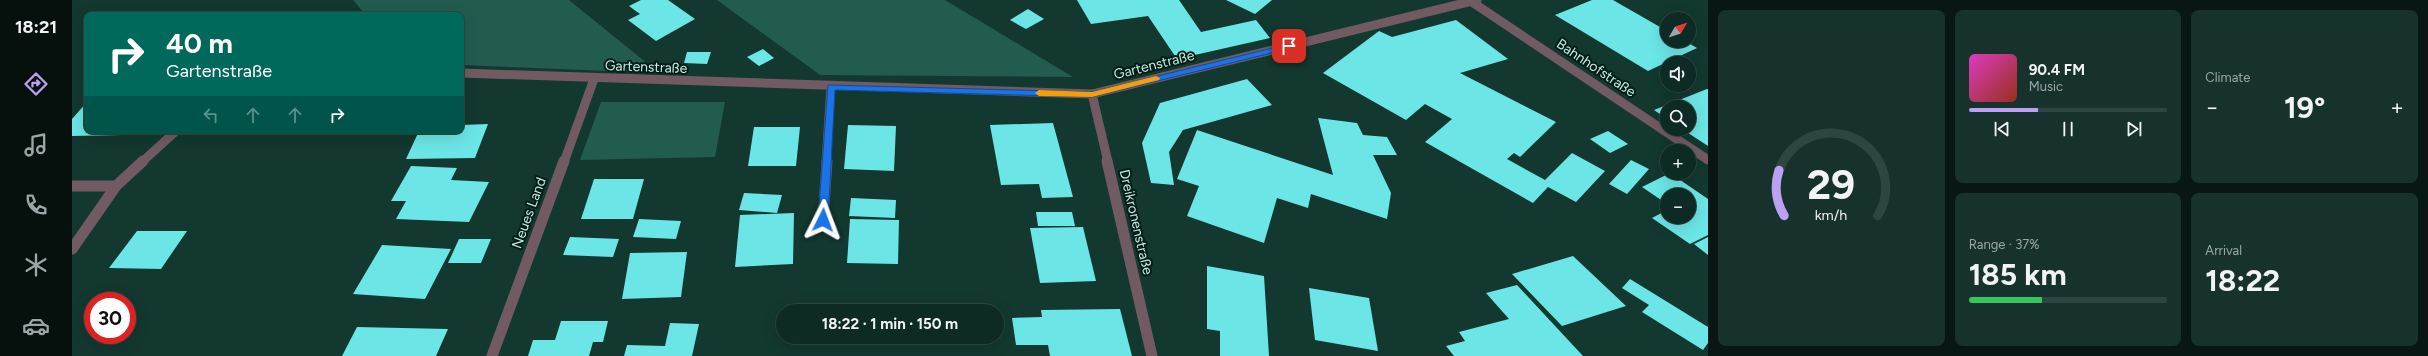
<!DOCTYPE html>
<meta charset="utf-8">
<style>
:root{--surface:#0e2a24;--page:#17322c;--text:#f1f3f6;--muted:#9ba7a6;--line:#2e4641;--accent:#bca0f2}
body{margin:0;font-family:Figtree,sans-serif;background:var(--page);color:var(--text);height:100vh;display:flex;flex-direction:column;font-size:15px;white-space:nowrap}
*{box-sizing:border-box;margin:0}
p{font-size:13px;color:var(--muted)}
.icon{flex:none;width:22px;height:22px;fill:none;stroke:currentColor;stroke-width:2;stroke-linecap:round;stroke-linejoin:round}
.map{position:relative;flex:1;overflow:hidden}
.drawer{display:flex;flex-direction:column;gap:10px;padding:10px;background:#081714;width:720px}
.drawer>*{flex:none}
.banner{position:absolute;left:12px;top:12px;width:380px;height:122px;border-radius:8px;box-shadow:0 4px 16px #0002,0 0 0 1px var(--line);background:#00695c;color:#fff;overflow:hidden}
.needle{width:26px;rotate:51deg}
.controls{position:absolute;left:1588px;top:12px;display:grid;gap:8px}
.controls a{display:grid;place-items:center;width:36px;height:36px;border-radius:50%;background:var(--surface);box-shadow:0 4px 16px #0002,0 0 0 1px var(--line);font-size:20px}
.speed{position:absolute;left:12px;top:292px;display:flex;gap:8px;font-size:20px;font-weight:700;text-align:center}
.speed>*{display:grid;place-content:center;width:52px;height:52px;border-radius:50%;background:var(--surface);box-shadow:0 4px 16px #0002,0 0 0 1px var(--line);line-height:1}
.speed .limit{border:6px solid #d22;background:#fff;color:#111}
.pin{position:absolute;display:grid;place-items:center;width:34px;height:34px;color:#fff;margin:-17px;border-radius:8px;box-shadow:0 2px 6px #0006}
.me{position:absolute;width:44px;margin:-22px;rotate:3deg;stroke-linejoin:round;filter:drop-shadow(0 0 3px #0008)}
.turn{display:flex;align-items:center;gap:14px;height:84px;padding:0 16px;font-size:18px}
.turn .icon{width:52px;height:52px;stroke-width:2.5}
.turn b{display:block;font-size:28px;line-height:34px}
.lanes{display:flex;align-items:center;height:38px;padding:0 16px;background:#0003;justify-content:center;gap:20px;direction:ltr}
.lanes .off{opacity:.35}
.big{font-size:30px;font-weight:700;line-height:1.1}
.drawer .card{flex:1;display:flex;flex-direction:column;justify-content:center;gap:6px;min-width:0;padding:0 14px;border-radius:8px;background:var(--page)}
.drawer .dial{align-items:center;gap:0}
.dial svg{height:104px;overflow:visible;fill:none;stroke:var(--line);stroke-width:7;stroke-linecap:round;text-anchor:middle}
.dial text{fill:var(--text);stroke:none}
.song{display:flex;align-items:center;gap:12px}
.cover{width:48px;height:48px;border-radius:6px;background:linear-gradient(135deg,hsl(310 70% 55%),hsl(10 70% 35%))}
.played{height:4px;border-radius:2px;background:linear-gradient(90deg,var(--accent) 35%,var(--line) 35%)}
.keys{display:flex;justify-content:space-around;direction:ltr}
.heat{display:flex;justify-content:space-between;align-items:center;font-size:22px;direction:ltr}
.charge{height:6px;border-radius:3px;background:linear-gradient(90deg,#34c759 37%,var(--line) 0)}
.drawer .tiles{flex:1;display:grid;gap:10px;grid-template-columns:repeat(3,1fr)}
.card:first-child{grid-row:span 2}
.trip{position:absolute;left:704px;top:304px;width:228px;height:40px;border-radius:20px;background:var(--surface);box-shadow:0 4px 16px #0002,0 0 0 1px var(--line);font-weight:700;line-height:40px;text-align:center}
main{display:flex;flex:1;min-height:0}
.tab-bar{display:flex;flex-direction:column;width:72px;justify-content:space-around;align-items:center;background:#06110e;color:var(--muted)}
.tab-bar .icon{width:28px;height:28px}
.tab-bar .current{color:var(--accent)}
.tab-bar b{font-size:18px;color:var(--text)}
.map>svg:first-child{display:block}
.green{fill:#225c4f}
.building{fill:#6be5e6}
.lines{fill:none;stroke-linecap:round;stroke-linejoin:round}
.minor-far1{stroke:#725a62;stroke-width:9}
.minor{stroke:#725a62;stroke-width:11}
.route{fill:#1a73e8;stroke:#114b97}
.slow{fill:#f59e0b}
.labels{text-anchor:middle;dominant-baseline:central;stroke-width:4;stroke-linejoin:round;paint-order:stroke}
.street-label{font-size:14px;fill:#c7e8df;stroke:#011e18}
</style>
<main>
<nav class="tab-bar">
<b>18:21</b>
<svg class="icon current" aria-label="directions" viewBox="0 0 24 24"><path d="M12 3l9 9-9 9-9-9zM9 14v-3h6M13 9l2 2-2 2"/></svg>
<svg class="icon" aria-label="music" viewBox="0 0 24 24"><path d="M9 18V5l10-2v13"/><circle cx="6" cy="18" r="3"/><circle cx="16" cy="16" r="3"/></svg>
<svg class="icon" aria-label="phone" viewBox="0 0 24 24"><path d="M5 4h4l2 5-3 2q2 4 5 5l2-3 5 2v4C11 20 4 13 5 4z"/></svg>
<svg class="icon" aria-label="climate" viewBox="0 0 24 24"><path d="M12 3v18M4 7l16 10M4 17L20 7"/></svg>
<svg class="icon" aria-label="car" viewBox="0 0 24 24"><path d="M5 17H2v-5l4-1 3-4h7l3 4 3 1v5h-3M9 17h6M6 11h13"/><circle cx="7" cy="17" r="2"/><circle cx="17" cy="17" r="2"/></svg>
</nav>
<div class="map">
<svg width="1636" height="356" viewBox="0 0 1636 356">
<rect width="100%" height="100%" fill="#123830"/>
<path class="green" d="M281 0H497L587 73 389 65V15H294Z
M645 0H873L1001 77 748 75Z
M529 102H653L643 157 508 160Z"/>
<path class="building" d="M569 0H596L623 19 584 41 556 20 568 14 557 6Z
M1005 0H1107L1129 32 1184 20 1198 38 1105 59 1076 16 1019 24Z
M1154 0H1200L1183 14Z
M1520 0H1541L1595 31V41H1613L1625 48 1576 71 1483 15Z
M956 9 972 19 954 29 938 20Z
M1384 20 1436 59 1388 73 1484 122 1448 157 1442 153 1435 159 1473 180 1500 153 1533 171 1504 202 1476 187 1461 203 1353 142 1380 119 1353 104 1334 120 1251 73 1307 31 1320 37Z
M691 49 702 58 687 66 675 57Z
M615 52H639L635 64 612 63Z
M1175 79 1200 105 1111 130 1097 152 1102 185 1079 183 1070 143 1088 103Z
M1635 89H1636V146L1610 129H1617V107H1595V119L1582 110Z
M15 102V131H53L49 135 0 136V119Z
M1246 118 1285 123 1291 135 1315 137 1325 155H1301L1319 193 1315 219 1239 194 1236 208 1205 198 1192 243 1115 216 1127 186 1105 179 1125 130 1261 175Z
M981 123 1001 197 970 198 967 184 929 185 918 125Z
M416 124 403 158 334 159 347 131H389V125Z
M776 125 824 126 822 171 772 169Z
M682 127H728L724 166H676Z
M1536 131 1556 144 1538 153 1518 139Z
M1559 160 1577 169 1555 194 1537 184Z
M339 166 385 168 379 180 417 182 397 222 324 219 334 201H319Z
M1598 173 1636 199V235L1618 244 1580 218 1595 210V217H1617V195H1595V204L1570 187Z
M522 179H572L561 219H509Z
M672 193 710 195 705 213 667 210Z
M779 198 824 200 823 218 777 216Z
M964 212H1000L1003 226H966Z
M722 213 721 264 663 267 668 215Z
M567 219 609 221 604 239 561 237Z
M778 219 827 220 826 264 775 263Z
M1011 227 1024 281 968 283 958 228Z
M65 231H115L89 269 37 268Z
M498 237 547 239 541 257 491 255Z
M1636 237V255L1622 244Z
M387 239H419L409 263H376Z
M310 245 379 249 353 299 281 294Z
M615 252 609 297 550 299 558 253Z
M1501 256 1554 306 1490 326 1440 274Z
M1135 266 1192 276 1197 356H1148V331L1135 329Z
M1558 279 1636 327V343L1631 350 1570 312 1577 305 1550 288Z
M1445 285 1511 356H1382L1374 346 1393 341 1387 332 1437 319 1414 293Z
M1237 288 1297 298 1306 351 1243 340Z
M1048 309 1060 356H978L976 345H944L940 318 970 317 969 310Z
M489 321H536L531 342H521L517 356H456L461 340H483Z
M598 323 627 324 620 356H552L555 345 593 346Z
M285 327 376 329 364 356H270Z"/>
<g class="lines">
<path class="minor-far1" d="M1397 0 1636 160
M389 73 1020 94 1405 0
M1020 94 1036 162
M70 162 104 131
M492 162 522 79
M754 162 759 87"/>
<path class="minor" d="M1035 161 1080 356
M0 186H44
M751 220 755 161
M0 249 44 186 71 161
M420 356 492 161"/>
</g>
<path class="route" d="M1217 44H1220V48L1020 97 763 90 756 220 751 223 746 220 756 85 1020 92Z"/>
<path class="slow" d="M1084 76 1088 78 1087 80 1020 97 967 96 963 93 967 90 1020 92Z"/>
<g class="labels">
<g class="street-label">
<text transform="translate(1082 65) rotate(-14)">Gartenstraße</text>
<text transform="translate(574 67) rotate(2)">Gartenstraße</text>
<text transform="translate(1524 68) rotate(34)">Bahnhofstraße</text>
<text transform="translate(457 213) rotate(-70)">Neues Land</text>
<text transform="translate(1064 222) rotate(77)">Dreikronenstraße</text>
</g>
</g>
</svg>
<div class="controls">
<a><svg class="needle" viewBox="-14 -14 28 28"><path d="M0-13l5 13h-10z" fill="#e53935"/><path d="M0 13l5-13h-10z" fill="#9ba7a6"/></svg></a>
<a><svg class="icon" aria-label="sound" viewBox="0 0 24 24"><path d="M4 9h4l5-4v14l-5-4H4zM17 9q2 3 0 6"/></svg></a>
<a><svg class="icon" aria-label="search" viewBox="0 0 24 24"><circle cx="10" cy="10" r="6"/><path d="M15 15l6 6"/></svg></a>
<a>+</a>
<a>−</a>
</div>
<div class="speed"><div class="limit">30</div></div>
<div class="pin" style="left:1217px;top:46px;background:#d93025"><svg class="icon" aria-label="arrive" viewBox="0 0 24 24"><path d="M6 21V4h12l-3 4 3 4H6"/></svg></div>
<svg class="me" style="left:751px;top:220px" viewBox="-20 -20 40 40"><path d="M0-17L14 15 0 8-14 15z" fill="#1a73e8" stroke="#fff" stroke-width="4"/></svg>
<div class="trip">18:22 · 1 min · 150 m</div>
<div class="banner">
<div class="turn"><svg class="icon" aria-label="right" viewBox="0 0 24 24"><path d="M7 20v-9h11M14 6l5 5-5 5"/></svg><div><b>40 m</b>Gartenstraße</div></div>
<div class="lanes"><svg class="icon off" aria-label="left" viewBox="0 0 24 24"><path d="M17 20v-9H6M10 6l-5 5 5 5"/></svg><svg class="icon off" aria-label="ahead" viewBox="0 0 24 24"><path d="M12 20V5M6 11l6-6 6 6"/></svg><svg class="icon off" aria-label="ahead" viewBox="0 0 24 24"><path d="M12 20V5M6 11l6-6 6 6"/></svg><svg class="icon" aria-label="right" viewBox="0 0 24 24"><path d="M7 20v-9h11M14 6l5 5-5 5"/></svg></div>
</div>
</div>
<section class="drawer">
<div class="tiles">
<div class="card dial"><svg viewBox="0 0 100 80">
<path d="M14 69A42 42 0 1 1 86 69"/>
<path d="M14 69A42 42 0 0 1 10 34" stroke="#bca0f2"/>
<text x="50" y="56" font-size="32" font-weight="700">29</text>
<text x="50" y="72" font-size="11">km/h</text>
</svg></div>
<div class="card">
<div class="song"><i class="cover"></i><div><b>90.4 FM</b><p>Music</p></div></div>
<div class="played"></div>
<div class="keys"><svg class="icon" aria-label="previous" viewBox="0 0 24 24"><path d="M18 5L8 12l10 7zM5 5v14"/></svg><svg class="icon" aria-label="pause" viewBox="0 0 24 24"><path d="M8 5v14M16 5v14"/></svg><svg class="icon" aria-label="next" viewBox="0 0 24 24"><path d="M6 5l10 7-10 7zM19 5v14"/></svg></div>
</div>
<div class="card"><p>Climate</p>
<div class="heat"><a>−</a><b class="big">19°</b><a>+</a></div>
</div>
<div class="card"><p>Range · 37%</p><b class="big">185 km</b><div class="charge"></div></div>
<div class="card"><p>Arrival</p><b class="big">18:22</b></div>
</div>
</section>
</main>
